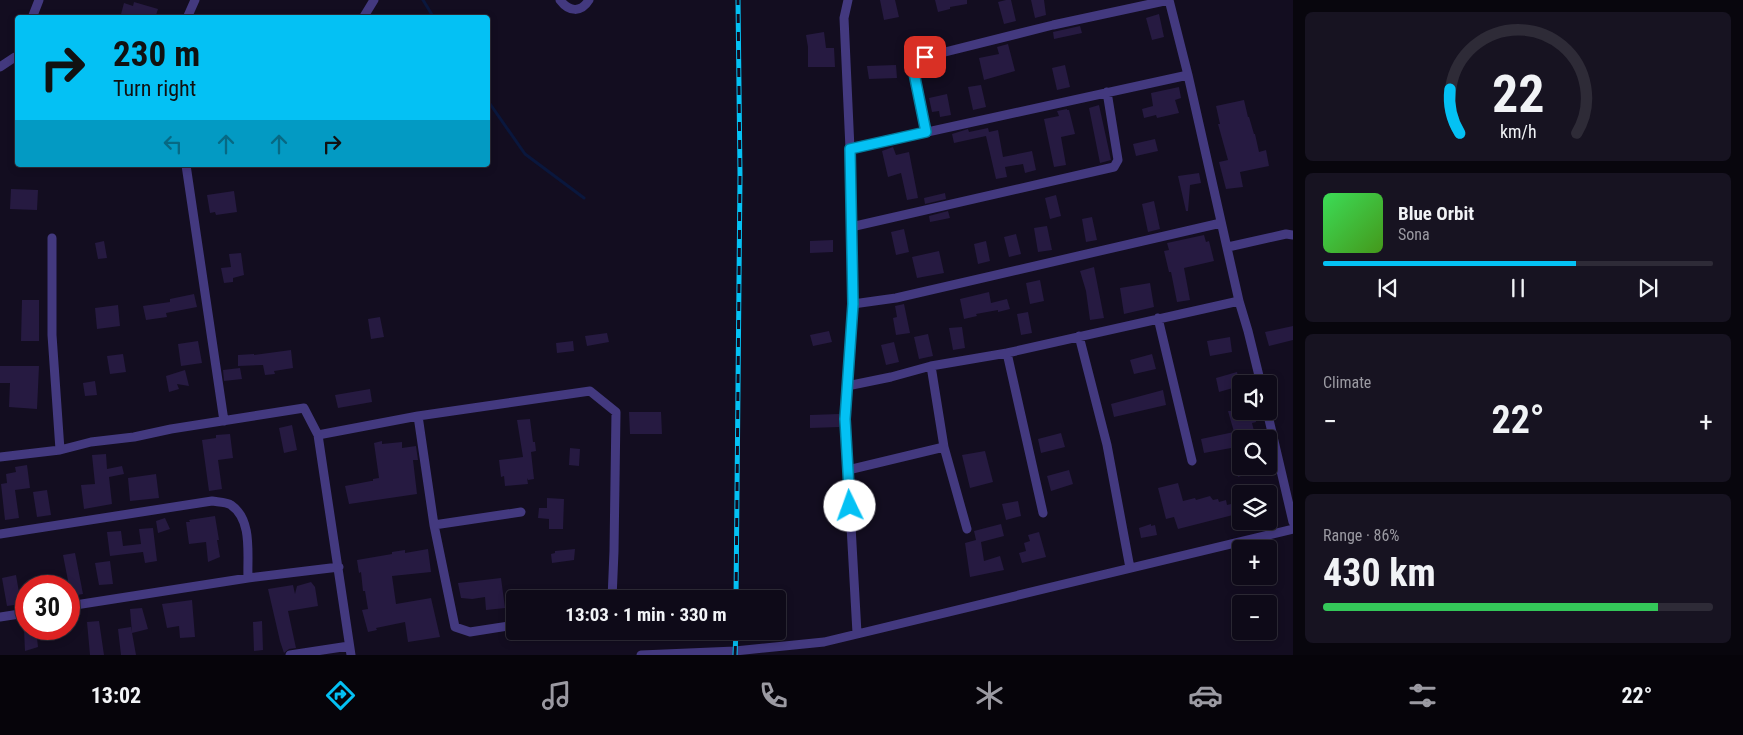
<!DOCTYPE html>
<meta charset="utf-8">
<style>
:root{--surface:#0e0a18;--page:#171321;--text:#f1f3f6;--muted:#9b9aa2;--line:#2e2b37;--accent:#04c1f4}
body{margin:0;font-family:"Roboto Condensed",sans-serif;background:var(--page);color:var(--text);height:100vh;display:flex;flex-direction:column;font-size:19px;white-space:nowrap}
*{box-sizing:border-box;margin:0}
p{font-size:16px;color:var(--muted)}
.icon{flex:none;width:28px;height:28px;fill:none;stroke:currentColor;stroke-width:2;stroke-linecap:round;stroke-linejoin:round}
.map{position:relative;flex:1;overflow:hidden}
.drawer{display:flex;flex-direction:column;gap:12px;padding:12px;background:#08060d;width:450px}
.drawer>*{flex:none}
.top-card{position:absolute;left:15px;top:15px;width:475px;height:152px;border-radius:5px;box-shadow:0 2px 8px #0003,0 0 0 1px var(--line);background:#04c1f4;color:#111;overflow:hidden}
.tools{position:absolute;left:1232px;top:375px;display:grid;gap:10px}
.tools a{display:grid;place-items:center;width:45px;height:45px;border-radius:5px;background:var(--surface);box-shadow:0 2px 8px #0003,0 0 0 1px var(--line);font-size:25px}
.speed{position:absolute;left:15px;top:575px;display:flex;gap:10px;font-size:25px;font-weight:700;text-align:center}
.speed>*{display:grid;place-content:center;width:65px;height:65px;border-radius:50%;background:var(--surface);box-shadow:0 2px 8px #0003,0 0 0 1px var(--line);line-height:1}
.speed .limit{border:8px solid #d22;background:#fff;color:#111}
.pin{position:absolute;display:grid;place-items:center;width:42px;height:42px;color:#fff;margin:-21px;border-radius:10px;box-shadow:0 2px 8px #0006}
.me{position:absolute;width:55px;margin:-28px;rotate:357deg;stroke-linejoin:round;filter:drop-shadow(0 0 4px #0008)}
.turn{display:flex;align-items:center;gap:18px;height:105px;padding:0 15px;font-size:22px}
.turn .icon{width:65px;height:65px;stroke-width:2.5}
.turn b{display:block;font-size:35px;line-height:42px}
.lanes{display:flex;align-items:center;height:48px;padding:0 15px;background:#0003;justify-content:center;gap:25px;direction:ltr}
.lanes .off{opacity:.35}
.big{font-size:38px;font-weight:700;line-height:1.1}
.drawer .tile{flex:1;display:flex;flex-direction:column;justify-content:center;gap:8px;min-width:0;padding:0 18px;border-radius:8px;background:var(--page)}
.drawer .dial{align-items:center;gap:0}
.dial svg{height:130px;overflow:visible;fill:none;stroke:var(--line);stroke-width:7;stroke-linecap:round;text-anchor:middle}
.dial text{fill:var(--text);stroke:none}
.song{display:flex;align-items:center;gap:15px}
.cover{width:60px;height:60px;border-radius:8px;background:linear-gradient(135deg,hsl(130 70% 55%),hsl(100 70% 35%))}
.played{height:5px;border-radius:2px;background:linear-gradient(90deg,var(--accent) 65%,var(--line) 65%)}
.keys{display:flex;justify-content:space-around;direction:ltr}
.heat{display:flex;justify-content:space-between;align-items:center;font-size:28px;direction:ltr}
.charge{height:8px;border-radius:4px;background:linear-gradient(90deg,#34c759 86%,var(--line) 0)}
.trip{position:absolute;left:506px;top:590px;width:280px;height:50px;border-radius:5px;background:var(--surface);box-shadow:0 2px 8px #0003,0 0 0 1px var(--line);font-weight:700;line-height:50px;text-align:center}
.menu{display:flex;height:80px;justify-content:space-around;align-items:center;background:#06040a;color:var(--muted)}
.menu .icon{width:35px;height:35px}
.menu .selected{color:var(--accent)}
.menu b{font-size:22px;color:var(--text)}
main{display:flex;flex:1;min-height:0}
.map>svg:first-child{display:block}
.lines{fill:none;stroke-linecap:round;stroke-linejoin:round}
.stream{stroke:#0a173d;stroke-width:3}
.building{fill:#261a41}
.street{stroke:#43397f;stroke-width:9}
.rail-casing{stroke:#04c1f4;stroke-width:5}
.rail{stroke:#130d20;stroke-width:3;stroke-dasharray:9;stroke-linecap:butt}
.route-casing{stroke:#037d9f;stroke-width:12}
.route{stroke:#04c1f4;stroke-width:9}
</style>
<main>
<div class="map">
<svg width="1293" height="655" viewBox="0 0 1293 655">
<rect width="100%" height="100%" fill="#130d20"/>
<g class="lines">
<path class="stream" d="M423 0 434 18
M488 101 525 154 584 198"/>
</g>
<path class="building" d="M880 0H895L899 17 884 20Z
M935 0H967V4L950 7V9L938 12Z
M1006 0H1011L1016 21 1004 24 998 2Z
M1031 0H1044L1046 15 1035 18Z
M134 2 158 9 155 18H120L124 3 133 6Z
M1159 14 1164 37 1152 40 1146 18Z
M1080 26 1082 33 1054 39 1053 32Z
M824 32 826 48H834L835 67H808V47L806 35Z
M1008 44 1015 71 984 80 979 58 999 54 997 47Z
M896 65 897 78 869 79 867 66Z
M1065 65 1070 87 1057 90 1052 68Z
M981 85 986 107 973 110 968 87Z
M1179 87 1181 98 1175 100 1179 113 1157 118 1156 115 1144 118 1142 109 1153 106 1151 93Z
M947 94 951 115 940 117 939 111 932 112 929 98Z
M1244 100 1248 117H1249L1254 134H1255L1259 152 1266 150 1269 166 1240 172 1243 187 1226 189 1219 162 1228 160 1218 124H1220L1216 106Z
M1099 105 1111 160 1100 163 1089 108Z
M1067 109V110H1069L1075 134 1061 137 1066 165 1054 167 1044 119 1059 116 1057 111Z
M988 128 989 132 998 130 1003 157 1032 151 1036 170 1025 173 1023 164 1005 167 1007 177 996 179 986 136 954 143 952 134 968 129 969 132Z
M1155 139 1158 151 1136 156 1133 144Z
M893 147 896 155 909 152 918 198 907 200 901 173 888 177 882 151Z
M1199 173 1201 183 1190 185 1188 211H1186L1178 176Z
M11 189 38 190 37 210 10 209Z
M234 191 237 212 216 215 215 212 210 213 207 195Z
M945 193 946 199 925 204 924 198Z
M1056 195 1061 216 1050 219 1045 198Z
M1154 201 1160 229 1148 232 1142 204Z
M948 211 950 218 930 222 929 216Z
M1092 217 1097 240 1086 242 1082 219Z
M1047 226 1052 250 1038 252 1034 228Z
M904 229 909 252 896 255 891 232Z
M1016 234 1021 254 1009 257 1004 237Z
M1204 235 1206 242 1209 241 1214 261 1184 268 1190 300 1177 302 1171 272H1169L1164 251 1169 250 1167 243Z
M833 240V252L810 253V241Z
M104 241 107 258 98 259 95 243Z
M986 241 990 261 978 264 974 244Z
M939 251 944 273 917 278 912 257Z
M241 253 244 275 233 278V282L224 283 221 268 231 267 229 254Z
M1094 267 1104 318 1090 320 1086 291 1080 271Z
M1040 280 1044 301 1030 304 1026 283Z
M1150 283 1154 307 1124 314 1120 288Z
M989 292 991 303 1007 299 1010 309 998 312V310L976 314 977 316 964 319 960 299Z
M194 294 197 307 166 313 167 317 146 320 143 306 170 302V299Z
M22 300H39V341H21Z
M904 304 910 333 896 335 893 318 897 317 895 306Z
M118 305 120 326 97 329 95 308Z
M1028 312 1032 333 1021 335 1017 314Z
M380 317 384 337 371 339 368 319Z
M1293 326V340L1269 346 1265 332Z
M962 327 965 348 953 350 949 328Z
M829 331 832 342 813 346 810 335Z
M607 333 609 342 587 346 585 336Z
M928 334 933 356 919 359 914 337Z
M1230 337 1232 352 1210 356 1207 341Z
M198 341 202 363 181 366 178 344Z
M573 341 574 351 557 353 556 343Z
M894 342 899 362 886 365 881 345Z
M291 350 293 368 274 371 275 374 265 375 263 365 238 366V355L254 354V355Z
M123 354 126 372 110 374 107 356Z
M1152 354 1156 369 1134 374 1130 360Z
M0 366H39L37 409 9 407 10 383H0Z
M240 368 242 379 224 381 223 370Z
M185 370 189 386 177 384 179 389 169 392 166 376Z
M1237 372 1240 386 1219 392 1216 378Z
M95 381 97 395 85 396 83 383Z
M370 389 372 402 338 408 335 395Z
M1163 390 1166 405 1114 417 1111 404Z
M1228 411H1254L1256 422 1252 423 1256 439H1241V476L1238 477 1231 448 1204 453 1201 439 1234 432Z
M629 412H661L662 434H630Z
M839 414V427L810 428V415Z
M530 419 533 442H535L536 451 531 452 534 479 528 480 527 478 528 484 505 486 504 476 501 477 499 460 523 457 517 420Z
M292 425 297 450 284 453 279 428Z
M1061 433 1065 447 1041 453 1038 439Z
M230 434 233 458 218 460 222 489 209 491 202 440 216 438V435Z
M382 441V444L402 442V448L416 446 418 460H413L417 494 349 504 345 486 371 481H373V479L379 478 374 443Z
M570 448 580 449 579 466 569 465Z
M985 451 993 482 970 488 962 455Z
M106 454 107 469 122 466 124 474 109 477 112 504 84 509 81 485 95 484 92 455Z
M27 465 30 488 15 490 19 518 5 520 1 484 7 483 6 474 16 472 15 467Z
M1069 470 1073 484 1051 491 1047 476Z
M156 474 159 498 130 501 128 478Z
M1178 483 1183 501 1195 498 1196 500 1210 496 1213 500 1218 499 1219 502 1226 500 1227 505 1231 504 1233 515 1178 529 1174 517 1166 519 1158 488Z
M47 490 51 515 37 517 33 492Z
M547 498 564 499 563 529H549V519L538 518 539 508H547Z
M1018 501 1021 516 1006 520 1002 504Z
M215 516 219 540H217L220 557 208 562 206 542 189 544 186 522H190L189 520Z
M165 518 170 529 158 533 156 521Z
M1001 524 1004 536 981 542 984 561 1000 556 1004 570 970 577 965 543 976 540 974 531Z
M1151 524V526L1155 525 1157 535 1141 538 1139 528Z
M153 528 157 561 145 563 143 552 110 556 107 532 121 531 123 546 141 544 139 529Z
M1039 532 1046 557 1022 563 1019 553 1026 551 1024 543 1030 541 1028 535Z
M428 549 431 572 392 576 396 604 431 598 440 637 408 642 405 622 376 628 377 630 368 632 362 610 368 609 365 591H363L361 572 359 573 357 560 392 554V552L405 550V553Z
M575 549 574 560 552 563 551 554 555 553V551Z
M75 553 83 594 71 596 63 555Z
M110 561 113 584 99 585 95 563Z
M16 575 21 604 7 606 2 578Z
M501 578 505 608 486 610 485 597 472 599 461 598 458 583Z
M311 582 315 587 318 606 288 611 296 648 289 649 284 653 280 641 268 589 293 585 295 594 297 586Z
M192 600 195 637 180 638 179 626 167 628 162 604Z
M142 608 148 629 132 633 130 609Z
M99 621 104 655H90L87 622Z
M262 621 263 650 254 651 253 622Z
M131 627 136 655H121L118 629Z
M24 629H36L38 647 25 651Z"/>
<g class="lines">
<path class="street" d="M560 0C569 12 581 13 589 0
M848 0 844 18 850 149 853 304 896 298 1221 223
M1169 0 1188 75 1239 301 1248 331 1261 384
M32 18 39 0
M187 18 195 0
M363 18 374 0
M0 67 15 57 18 58
M925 132 914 73 919 63 925 57 1053 25 1169 0
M850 149 1188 75
M186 165 224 421
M851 227 1114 167 1118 160 1107 92
M52 238V335L60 450
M1228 247 1286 234 1293 235
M853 304 845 419 857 633
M1158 318 1192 461
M1079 336 1107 445 1130 568
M1007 353 1043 513
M931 366 944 447 967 529
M847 386 891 377 931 366 1007 353 1239 301
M1267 411 1293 522
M418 416 434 525 455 627 470 632 515 625
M318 435 418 416 590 391 616 412 614 551 612 599
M0 457 60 450 91 442 134 437 171 429 304 408 318 435 351 655
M848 470 944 447
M434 525 521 512
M0 534 212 501C218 502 227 502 231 505 253 520 247 555 248 578
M69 606 248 578 339 567
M0 617 26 613
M290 655 349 646
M641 655 735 651 824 642 1293 529"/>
<g class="rail-casing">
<path id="rail" d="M736 599 740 175 738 0
M735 655 736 631"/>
</g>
<use href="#rail" class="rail"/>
</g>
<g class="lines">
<g class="route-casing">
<path id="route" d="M850 506 845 419 853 304 850 149 926 132 914 73 919 63 925 57"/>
</g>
<use href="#route" class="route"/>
</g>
</svg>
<div class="tools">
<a><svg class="icon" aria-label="sound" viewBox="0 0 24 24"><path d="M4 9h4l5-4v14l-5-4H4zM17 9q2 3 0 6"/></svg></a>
<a><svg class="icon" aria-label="search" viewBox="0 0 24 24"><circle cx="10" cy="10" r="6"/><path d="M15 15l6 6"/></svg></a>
<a><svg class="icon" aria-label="layers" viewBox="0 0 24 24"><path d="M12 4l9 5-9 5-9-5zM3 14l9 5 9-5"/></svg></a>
<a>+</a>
<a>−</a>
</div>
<div class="speed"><div class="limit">30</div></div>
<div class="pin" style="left:925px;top:57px;background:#d93025"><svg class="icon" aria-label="arrive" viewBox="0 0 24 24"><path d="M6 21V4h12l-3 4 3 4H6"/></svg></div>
<svg class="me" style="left:850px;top:506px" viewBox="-20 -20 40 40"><circle r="19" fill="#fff"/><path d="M0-13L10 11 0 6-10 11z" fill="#04c1f4"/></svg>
<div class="trip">13:03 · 1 min · 330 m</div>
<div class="top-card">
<div class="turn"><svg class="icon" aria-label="right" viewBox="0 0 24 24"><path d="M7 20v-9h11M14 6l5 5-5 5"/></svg><div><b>230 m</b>Turn right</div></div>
<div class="lanes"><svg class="icon off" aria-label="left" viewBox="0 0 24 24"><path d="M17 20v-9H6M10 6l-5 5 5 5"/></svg><svg class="icon off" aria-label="ahead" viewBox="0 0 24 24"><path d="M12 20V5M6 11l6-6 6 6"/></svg><svg class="icon off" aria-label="ahead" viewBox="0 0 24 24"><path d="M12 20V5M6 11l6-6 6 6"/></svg><svg class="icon" aria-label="right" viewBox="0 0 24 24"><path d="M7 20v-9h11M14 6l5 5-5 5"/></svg></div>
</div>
</div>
<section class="drawer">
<div class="tile dial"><svg viewBox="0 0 100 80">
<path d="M14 69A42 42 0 1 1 86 69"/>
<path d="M14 69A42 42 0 0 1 8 42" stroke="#04c1f4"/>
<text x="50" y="56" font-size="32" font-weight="700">22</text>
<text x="50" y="72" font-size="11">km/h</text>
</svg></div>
<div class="tile">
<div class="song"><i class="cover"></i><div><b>Blue Orbit</b><p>Sona</p></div></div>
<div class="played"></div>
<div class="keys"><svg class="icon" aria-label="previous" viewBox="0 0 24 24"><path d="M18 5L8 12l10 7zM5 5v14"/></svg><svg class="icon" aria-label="pause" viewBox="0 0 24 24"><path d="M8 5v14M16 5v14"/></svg><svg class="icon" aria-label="next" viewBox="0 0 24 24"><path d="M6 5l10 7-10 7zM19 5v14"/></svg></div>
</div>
<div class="tile"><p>Climate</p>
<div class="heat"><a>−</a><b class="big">22°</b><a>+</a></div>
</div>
<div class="tile"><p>Range · 86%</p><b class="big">430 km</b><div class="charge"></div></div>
</section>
</main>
<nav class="menu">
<b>13:02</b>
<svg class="icon selected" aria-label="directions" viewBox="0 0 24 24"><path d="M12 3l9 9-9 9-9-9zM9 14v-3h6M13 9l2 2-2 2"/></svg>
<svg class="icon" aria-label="music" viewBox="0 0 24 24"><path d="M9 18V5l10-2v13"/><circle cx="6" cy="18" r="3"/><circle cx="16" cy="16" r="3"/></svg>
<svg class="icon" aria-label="phone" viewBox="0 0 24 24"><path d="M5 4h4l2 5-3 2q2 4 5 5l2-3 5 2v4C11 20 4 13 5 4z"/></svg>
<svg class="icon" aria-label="climate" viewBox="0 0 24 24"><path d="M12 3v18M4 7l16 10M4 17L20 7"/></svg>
<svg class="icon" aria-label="car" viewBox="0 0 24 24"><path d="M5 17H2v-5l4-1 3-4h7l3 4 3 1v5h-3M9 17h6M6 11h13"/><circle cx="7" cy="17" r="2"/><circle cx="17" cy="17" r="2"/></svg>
<svg class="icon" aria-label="filters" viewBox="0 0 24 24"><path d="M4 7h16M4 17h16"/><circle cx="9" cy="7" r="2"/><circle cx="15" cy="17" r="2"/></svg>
<b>22°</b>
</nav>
